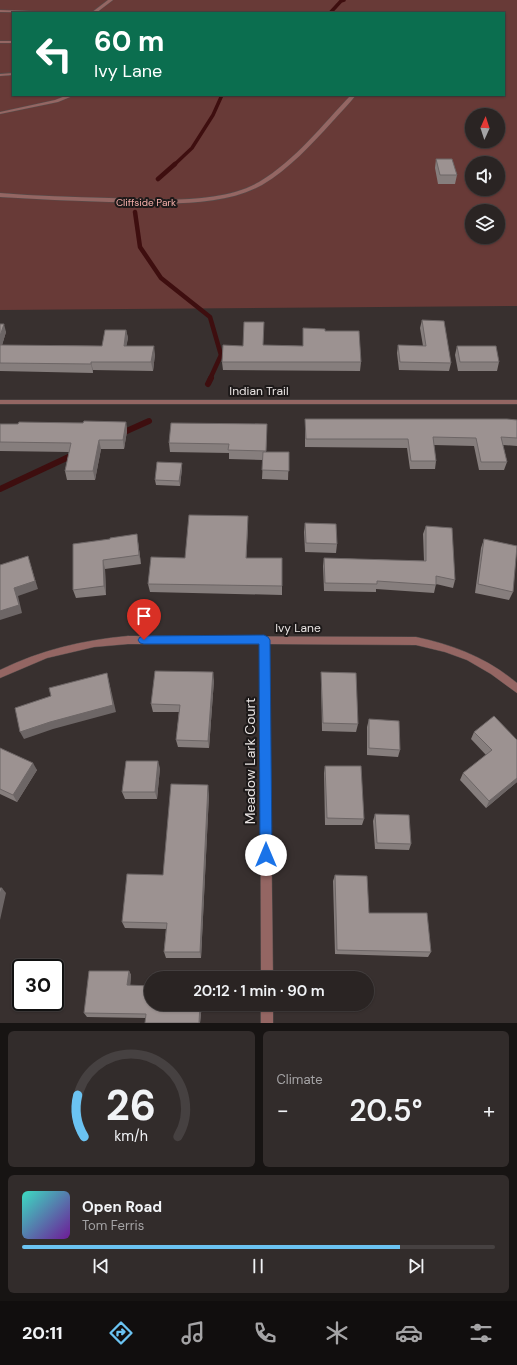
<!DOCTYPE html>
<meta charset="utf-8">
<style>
:root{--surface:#2a2423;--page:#322c2b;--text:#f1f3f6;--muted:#a5a4a6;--line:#464141;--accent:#6bc3f2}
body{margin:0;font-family:"DM Sans",sans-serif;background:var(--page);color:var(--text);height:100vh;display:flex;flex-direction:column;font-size:15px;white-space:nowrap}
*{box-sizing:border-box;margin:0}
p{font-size:13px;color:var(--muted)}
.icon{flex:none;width:22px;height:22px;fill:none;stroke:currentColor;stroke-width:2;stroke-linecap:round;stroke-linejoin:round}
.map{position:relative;height:1023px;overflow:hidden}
.panel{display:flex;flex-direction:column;gap:8px;padding:8px;background:#171413;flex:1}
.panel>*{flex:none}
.hud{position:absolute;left:12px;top:12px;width:493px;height:84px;border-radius:0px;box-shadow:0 1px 3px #0004,0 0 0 1px var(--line);background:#0b6e4f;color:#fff;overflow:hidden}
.needle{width:26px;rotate:3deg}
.tools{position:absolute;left:465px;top:108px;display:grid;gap:8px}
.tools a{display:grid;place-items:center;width:40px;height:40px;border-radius:50%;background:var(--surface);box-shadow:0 1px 3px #0004,0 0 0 1px var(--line);font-size:20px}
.speed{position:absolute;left:12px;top:959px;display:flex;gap:8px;font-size:20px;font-weight:700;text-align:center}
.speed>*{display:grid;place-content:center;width:52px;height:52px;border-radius:50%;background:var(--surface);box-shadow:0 1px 3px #0004,0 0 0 1px var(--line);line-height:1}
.speed .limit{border:2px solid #111;border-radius:6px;background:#fff;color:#111}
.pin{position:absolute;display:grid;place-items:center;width:34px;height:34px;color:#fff;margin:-41px -17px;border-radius:50% 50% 50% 0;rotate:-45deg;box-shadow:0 0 4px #0007}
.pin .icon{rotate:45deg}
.me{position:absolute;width:44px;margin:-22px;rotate:0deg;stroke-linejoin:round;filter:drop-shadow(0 0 3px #0008)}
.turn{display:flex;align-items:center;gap:14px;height:84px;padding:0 16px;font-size:18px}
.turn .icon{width:52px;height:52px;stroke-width:2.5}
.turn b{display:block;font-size:28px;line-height:34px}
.big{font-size:30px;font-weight:600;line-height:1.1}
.panel .card{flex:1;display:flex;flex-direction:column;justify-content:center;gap:6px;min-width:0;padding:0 14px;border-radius:6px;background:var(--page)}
.panel .dial{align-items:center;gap:0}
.dial svg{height:104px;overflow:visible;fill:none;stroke:var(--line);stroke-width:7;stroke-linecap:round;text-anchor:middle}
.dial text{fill:var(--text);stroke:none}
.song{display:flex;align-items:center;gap:12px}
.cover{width:48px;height:48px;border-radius:6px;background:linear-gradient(135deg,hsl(170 70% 55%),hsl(280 70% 35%))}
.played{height:4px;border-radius:2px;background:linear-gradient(90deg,var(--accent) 80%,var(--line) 80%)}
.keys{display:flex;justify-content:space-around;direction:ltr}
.heat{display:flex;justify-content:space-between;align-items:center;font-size:22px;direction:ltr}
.panel .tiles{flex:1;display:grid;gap:8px;grid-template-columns:1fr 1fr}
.card:last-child{grid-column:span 2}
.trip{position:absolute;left:144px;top:971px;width:230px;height:40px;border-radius:20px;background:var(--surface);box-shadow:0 1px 3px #0004,0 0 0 1px var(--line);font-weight:600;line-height:40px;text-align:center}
.tabs{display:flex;height:64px;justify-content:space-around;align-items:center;background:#110e0e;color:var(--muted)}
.tabs .icon{width:28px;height:28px}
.tabs .current{color:var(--accent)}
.tabs b{font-size:18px;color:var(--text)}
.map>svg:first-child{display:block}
.green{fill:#683a37;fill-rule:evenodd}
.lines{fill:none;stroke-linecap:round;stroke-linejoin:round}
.stream-far2{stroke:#3e0e0f;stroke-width:3.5}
.stream-far1{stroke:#3e0e0f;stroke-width:4.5}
.stream{stroke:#3e0e0f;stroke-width:6}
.lane-casing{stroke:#544d4c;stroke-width:1}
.street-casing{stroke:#544d4c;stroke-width:1}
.lane{fill:#946663;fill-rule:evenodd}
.street{fill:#946663;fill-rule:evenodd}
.wall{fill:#867e7d}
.shaded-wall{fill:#6d6666}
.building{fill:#9c9291;stroke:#6d6666}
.route{fill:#1a73e8;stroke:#114b97}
.labels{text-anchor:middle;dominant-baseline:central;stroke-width:4;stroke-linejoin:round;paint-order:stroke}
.far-park-label{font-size:10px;fill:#f7b0ab;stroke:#1d1919}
.street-label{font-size:12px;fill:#e8e3e2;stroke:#1d1919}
.near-street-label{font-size:14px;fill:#e8e3e2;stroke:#1d1919}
</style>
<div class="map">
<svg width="517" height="1023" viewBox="0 0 517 1023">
<rect width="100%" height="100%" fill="#38302f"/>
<path class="green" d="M0 0H517V306L0 310ZM13 13H504V95H13ZM472 115H498V141H472ZM472 163H498V189H472ZM472 211H498V237H472Z"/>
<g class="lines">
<path class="stream-far2" d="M330 13 341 1 344 0
M174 165 192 148 213 115 222 95"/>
<path class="stream-far1" d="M158 179 175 164
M135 212 140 247 161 278 210 317 221 355 210 379"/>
<path class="stream" d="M208 384 211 378
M120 434 149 421
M0 489 75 454"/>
<g class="lane-casing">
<path id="lane" d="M108 0H113L96 13H91Z
M0 10 59 12 61 13 0 12Z
M0 41H13V43H0Z
M13 73V75L0 76V74Z"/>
</g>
<g class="street-casing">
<path id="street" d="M68 95H75L58 102 0 114V112L55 100Z
M351 95H356C349 104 340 113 332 122 311 145 289 169 262 185 219 209 157 203 109 202 73 201 36 199 0 197V193C36 196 73 197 109 198 154 199 219 205 259 182 296 160 322 125 351 95Z
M0 400H517V404H0Z
M128 636 416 637C454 645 487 658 517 683V693L491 674 467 660 445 652 416 645 269 644 273 978H261L260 644H128L94 647 47 658 0 678V670C41 650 83 640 128 636Z
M261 1004H273V1023H261Z"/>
</g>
<use href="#lane" class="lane"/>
<use href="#street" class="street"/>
</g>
<path class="wall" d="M436 159 457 175 455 184H438L435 168Z
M422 320 451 363 449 371 399 370 397 353 398 345 423 346 420 328Z
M0 324 6 332 2 345 102 346 126 330 128 338 126 346 155 354 153 371 93 370V373L0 371Z
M303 328 325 331 361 362 360 371 223 370 222 362 243 346 264 345 303 346Z
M457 346 499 362 497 371H458L455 355Z
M305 419 517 420V446L503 445 507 462 504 470H479L474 446 434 445 436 461 435 469H410L407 448 305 447Z
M126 422 127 431 124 449H101L95 480H67L65 471 69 452 0 451V424H18Z
M267 424 266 452H289L288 480 262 479 263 460 229 459V453L170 452 169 443Z
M182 468 180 486 156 485 155 480Z
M305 523 337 544 336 553 305 552 304 532Z
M248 525 246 558 282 586V595L150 592 148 584 185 558Z
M426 526 455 580 453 588 436 584 434 593 376 589V592L324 591 323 566 324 558 424 561 423 534Z
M484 539 513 592 509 600 475 593 481 548Z
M138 542 141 564 105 569 106 595 76 598 73 590V544Z
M321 672 358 724 356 732 322 731 321 680Z
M214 680 209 748 178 747 176 740 179 712H153L151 704Z
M369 719 400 750 398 757 367 755V727Z
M474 732 517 740V782L486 808 460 780 463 773 486 755 471 739Z
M0 748 37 770 17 802 0 794Z
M325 766 364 819 362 825H325L324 773Z
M160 768 157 799H125L122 792Z
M209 794 201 958H166L164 952 166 929 125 928 122 922 163 875Z
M375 814 411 844 409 850 375 849 373 821Z
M335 875 369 913 431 952 428 957 335 954 333 881Z
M129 971 131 975 130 985 151 1004H202L200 1023H145L146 1018 87 1017 84 1013Z"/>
<path class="shaded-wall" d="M4 324 6 332 0 352V336Z
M126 330 128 338 125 354 124 346Z
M154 346 155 354 153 371 151 362Z
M91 362 93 370V373L91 364Z
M126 422 127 431 124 449 123 440Z
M99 440 101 449 95 480 93 471Z
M182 463V468L180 486 179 481Z
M248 516V525L246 566V558Z
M137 534 138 542 141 564 139 555Z
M28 556 38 589 18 596 22 613 0 620V611L14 588Z
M103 560 105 569 106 595 104 586Z
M213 672 214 680 209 748 208 741Z
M107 673 116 712 53 729 24 739 20 732Z
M158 761 160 768 157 799 155 792Z
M33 763 37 770 17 802 13 795Z
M517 778V782L486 808 489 801Z
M208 785 209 794 201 958 200 952Z
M2 888 6 893 0 920V894Z
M129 971 131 975 130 989 127 985Z
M200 1004H202L200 1023H199Z"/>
<path class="building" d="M436 159H452L457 175H440Z
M422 320 444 321 451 363 400 362 398 345 426 346Z
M244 322H264L263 345 303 346V328L325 329V331H359L361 362H222L223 345 243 346Z
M0 324H4L0 336Z
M105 330H126L124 346H154L151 362H91V364L0 363V345L102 346Z
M457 346H496L499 362H460Z
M305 419H507L517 420V438L501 437 507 462H481L476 438 433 437 436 461H411L408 439H306Z
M84 421 126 422 123 440H99L93 471H65L71 443 0 442V424H18L19 422 83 423Z
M171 423 267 424 266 451 228 450 229 444 169 443Z
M263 452H289V471L262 470Z
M157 462 182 463 179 481 155 480Z
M189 515 248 516 246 558H282V586L148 584 151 557 185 558Z
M305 523 336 524 337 544 306 543Z
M426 526 452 528 455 580 436 576V585L377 581V584L325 583 324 558 426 561Z
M137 534 139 555 103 560 104 586 73 590V544L110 539V538Z
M484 539 517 546 513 592 478 584Z
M28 556 35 581 14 588 19 605 0 611V565Z
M155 671 213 672 208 741 176 740 180 705 151 704Z
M321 672 356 673 358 724 323 723Z
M107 673 113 705 50 722 20 732 15 708 51 696 49 688Z
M494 716 517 740V778L489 801 463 773 492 750 474 732Z
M369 719 399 721 400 750 369 748Z
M0 748 33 763 13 795 0 789Z
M126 761H158L155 792H122Z
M325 766H361L364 819 327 818Z
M171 784 208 785 200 952H164L167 923 122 922 127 874 163 875Z
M375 814 409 815 411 844 377 843Z
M335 875 367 876 369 913H427L431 952 337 950Z
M0 888H2L0 894Z
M89 971H129L127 985 151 986V1004H200L199 1023H145L146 1014 84 1013Z"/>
<path class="route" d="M264 635 268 637 270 640 272 855 270 859 266 861 262 859 260 855 259 644H144L140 643 138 640 140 637 144 636Z"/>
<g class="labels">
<g class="far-park-label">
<text x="146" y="202">Cliffside Park</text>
</g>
<g class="street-label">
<text x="259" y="391">Indian Trail</text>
<text x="298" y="628">Ivy Lane</text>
</g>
<g class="near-street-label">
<text transform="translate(250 761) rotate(-90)">Meadow Lark Court</text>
</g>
</g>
</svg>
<div class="tools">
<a><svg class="needle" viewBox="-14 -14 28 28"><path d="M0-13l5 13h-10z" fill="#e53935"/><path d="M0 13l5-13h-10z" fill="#a5a4a6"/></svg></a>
<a><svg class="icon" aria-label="sound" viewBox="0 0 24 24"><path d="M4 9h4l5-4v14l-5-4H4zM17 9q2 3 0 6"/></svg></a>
<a><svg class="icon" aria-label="layers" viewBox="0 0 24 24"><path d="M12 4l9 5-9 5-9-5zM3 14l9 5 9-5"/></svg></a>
</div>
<div class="speed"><div class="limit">30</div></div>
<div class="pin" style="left:144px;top:640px;background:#d93025"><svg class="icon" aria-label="arrive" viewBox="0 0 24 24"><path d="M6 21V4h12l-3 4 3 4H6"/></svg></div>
<svg class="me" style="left:266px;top:855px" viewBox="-20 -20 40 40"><circle r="19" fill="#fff"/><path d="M0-13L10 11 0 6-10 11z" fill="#1a73e8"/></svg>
<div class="trip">20:12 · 1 min · 90 m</div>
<div class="hud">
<div class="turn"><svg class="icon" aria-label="left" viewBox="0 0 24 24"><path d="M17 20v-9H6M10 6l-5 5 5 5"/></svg><div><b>60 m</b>Ivy Lane</div></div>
</div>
</div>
<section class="panel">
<div class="tiles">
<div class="card dial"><svg viewBox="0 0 100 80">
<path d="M14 69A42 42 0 1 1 86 69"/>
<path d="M14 69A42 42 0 0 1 9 37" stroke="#6bc3f2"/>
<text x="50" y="56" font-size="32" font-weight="700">26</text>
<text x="50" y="72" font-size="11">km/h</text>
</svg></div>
<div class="card"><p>Climate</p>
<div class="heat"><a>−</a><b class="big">20.5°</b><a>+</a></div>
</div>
<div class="card">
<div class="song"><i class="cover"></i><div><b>Open Road</b><p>Tom Ferris</p></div></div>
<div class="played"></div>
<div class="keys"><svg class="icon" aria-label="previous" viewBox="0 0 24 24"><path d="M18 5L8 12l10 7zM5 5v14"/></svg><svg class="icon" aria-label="pause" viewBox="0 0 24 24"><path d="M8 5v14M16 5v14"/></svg><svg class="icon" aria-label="next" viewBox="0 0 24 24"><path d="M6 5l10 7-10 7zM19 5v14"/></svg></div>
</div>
</div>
</section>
<nav class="tabs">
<b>20:11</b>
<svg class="icon current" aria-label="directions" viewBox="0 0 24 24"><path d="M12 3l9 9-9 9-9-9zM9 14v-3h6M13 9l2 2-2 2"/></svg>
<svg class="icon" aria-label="music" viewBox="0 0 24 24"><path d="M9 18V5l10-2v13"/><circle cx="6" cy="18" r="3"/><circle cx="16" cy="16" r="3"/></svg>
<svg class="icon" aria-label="phone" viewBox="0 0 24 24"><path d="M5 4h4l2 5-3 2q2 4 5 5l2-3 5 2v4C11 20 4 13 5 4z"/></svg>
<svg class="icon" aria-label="climate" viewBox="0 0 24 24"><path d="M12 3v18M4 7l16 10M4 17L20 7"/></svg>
<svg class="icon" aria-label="car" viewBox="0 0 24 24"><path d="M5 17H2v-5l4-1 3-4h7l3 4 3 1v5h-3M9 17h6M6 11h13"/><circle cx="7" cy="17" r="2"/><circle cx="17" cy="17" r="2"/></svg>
<svg class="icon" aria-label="filters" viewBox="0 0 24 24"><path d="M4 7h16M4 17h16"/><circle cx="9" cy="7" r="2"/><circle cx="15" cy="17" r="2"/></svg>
</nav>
